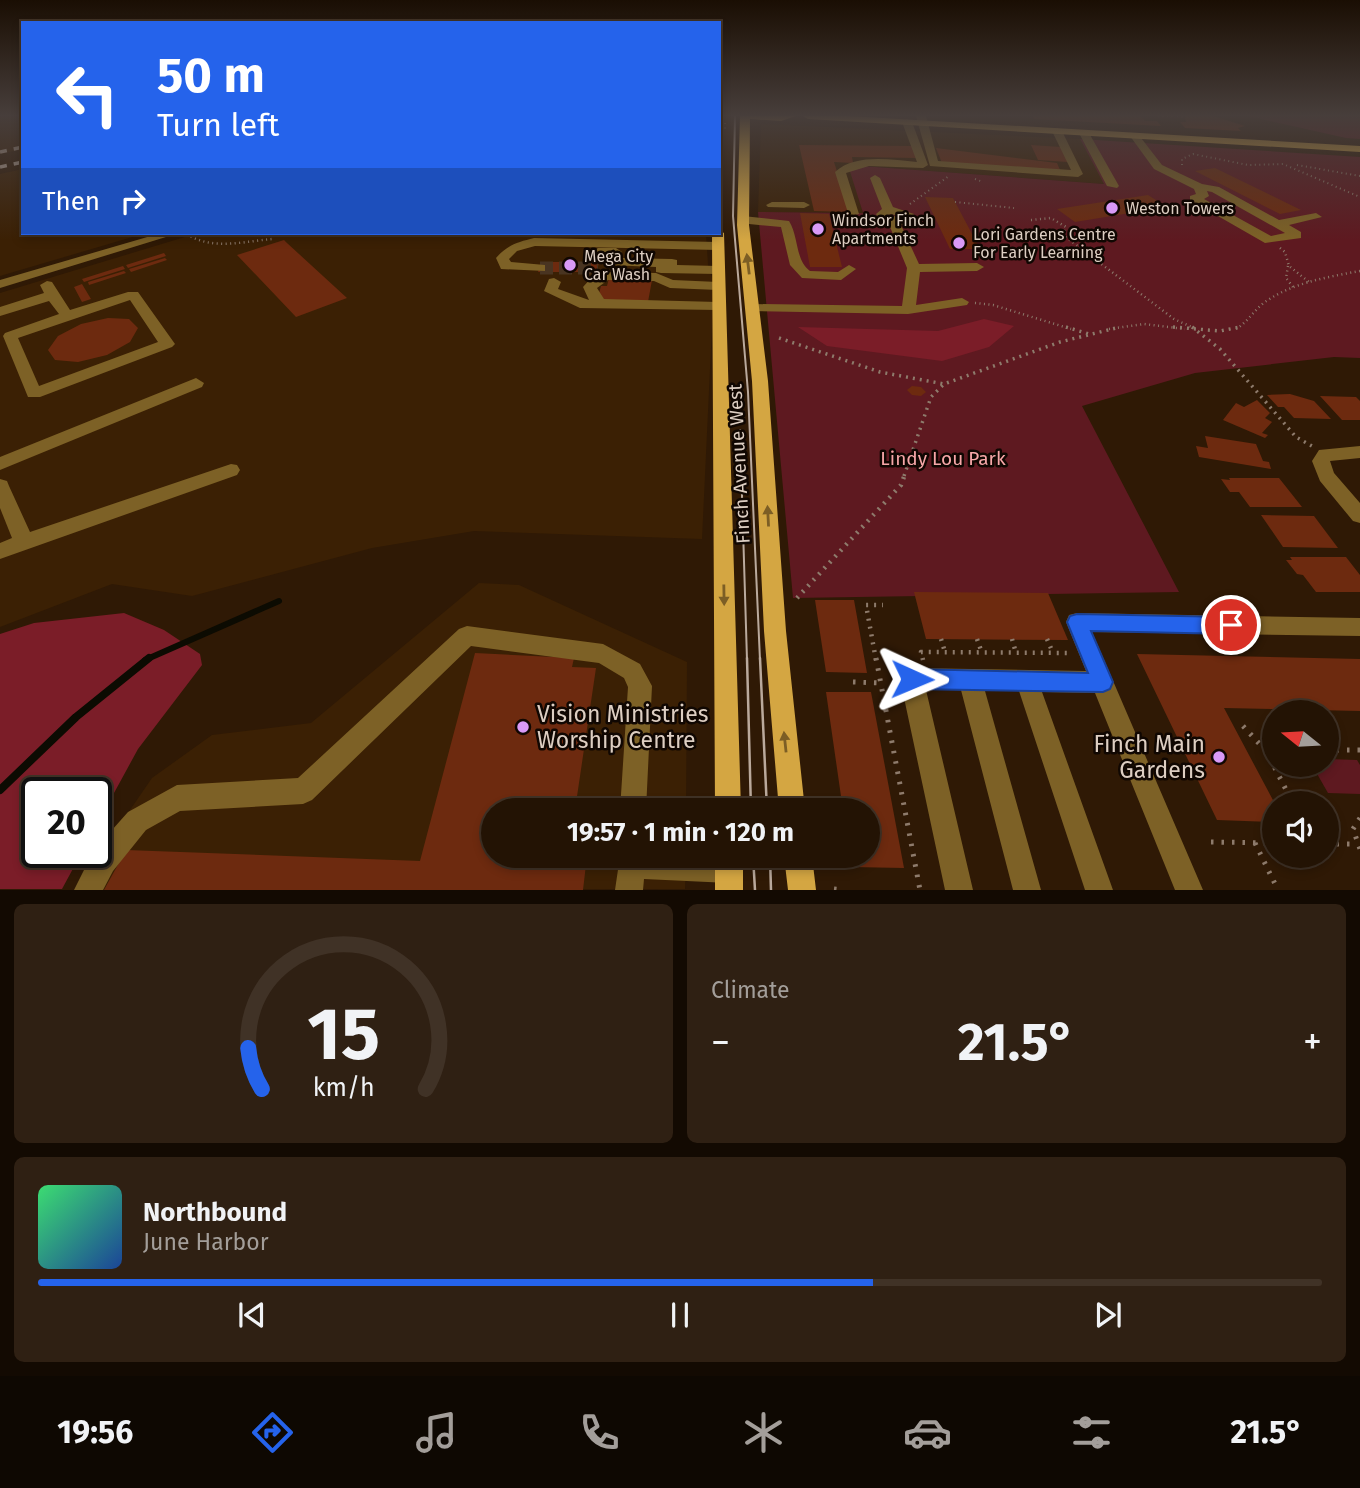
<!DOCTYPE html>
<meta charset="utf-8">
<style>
:root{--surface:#231304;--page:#2f2013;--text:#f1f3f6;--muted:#a39e9a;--line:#403226;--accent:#2563eb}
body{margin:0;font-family:"Fira Sans",sans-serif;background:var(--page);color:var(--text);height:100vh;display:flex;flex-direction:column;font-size:26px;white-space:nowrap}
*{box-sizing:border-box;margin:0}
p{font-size:23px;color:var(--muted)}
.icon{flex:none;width:38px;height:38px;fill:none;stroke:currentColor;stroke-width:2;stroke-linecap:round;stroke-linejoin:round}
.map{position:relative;height:890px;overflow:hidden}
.details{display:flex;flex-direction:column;gap:14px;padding:14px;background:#130a02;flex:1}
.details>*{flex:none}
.banner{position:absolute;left:21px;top:21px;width:700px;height:214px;border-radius:0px;box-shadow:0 4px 10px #0003,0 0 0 2px var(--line);background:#2563eb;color:#fff;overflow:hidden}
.needle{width:46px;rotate:288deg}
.buttons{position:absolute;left:1262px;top:700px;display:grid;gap:14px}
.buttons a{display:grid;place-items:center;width:77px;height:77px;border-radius:50%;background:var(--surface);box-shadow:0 4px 10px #0003,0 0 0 2px var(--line);font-size:35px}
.speed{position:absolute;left:21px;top:777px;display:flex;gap:14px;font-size:35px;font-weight:700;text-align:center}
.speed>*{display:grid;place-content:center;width:91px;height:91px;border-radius:50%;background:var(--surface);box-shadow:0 4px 10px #0003,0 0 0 2px var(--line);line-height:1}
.speed .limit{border:4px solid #111;border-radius:10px;background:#fff;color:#111}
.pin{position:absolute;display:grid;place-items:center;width:60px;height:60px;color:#fff;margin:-30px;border:4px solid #fff;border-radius:50%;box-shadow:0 2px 7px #0007}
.me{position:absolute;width:77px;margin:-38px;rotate:91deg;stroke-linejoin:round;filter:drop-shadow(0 0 5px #0008)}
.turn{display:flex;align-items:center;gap:24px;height:147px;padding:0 21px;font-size:32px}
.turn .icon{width:91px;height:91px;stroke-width:2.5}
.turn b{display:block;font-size:49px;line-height:60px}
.then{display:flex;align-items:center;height:66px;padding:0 21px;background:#0003;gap:14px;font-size:26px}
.big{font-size:52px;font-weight:700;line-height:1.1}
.details .tile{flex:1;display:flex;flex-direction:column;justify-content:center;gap:10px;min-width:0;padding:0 24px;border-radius:10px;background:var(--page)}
.details .dial{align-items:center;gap:0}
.dial svg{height:182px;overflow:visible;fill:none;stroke:var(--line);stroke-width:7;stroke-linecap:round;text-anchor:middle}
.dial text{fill:var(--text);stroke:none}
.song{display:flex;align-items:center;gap:21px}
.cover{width:84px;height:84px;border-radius:10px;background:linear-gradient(135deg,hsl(140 70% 55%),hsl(220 70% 35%))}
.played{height:7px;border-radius:4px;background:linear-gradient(90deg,var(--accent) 65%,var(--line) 65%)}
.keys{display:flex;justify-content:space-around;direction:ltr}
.heat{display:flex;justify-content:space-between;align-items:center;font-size:38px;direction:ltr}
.details .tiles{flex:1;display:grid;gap:14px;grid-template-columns:1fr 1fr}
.tile:last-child{grid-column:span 2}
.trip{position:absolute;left:481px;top:798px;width:399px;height:70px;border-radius:35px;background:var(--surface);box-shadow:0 4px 10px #0003,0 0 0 2px var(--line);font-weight:700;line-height:70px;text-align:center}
.dock{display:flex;height:112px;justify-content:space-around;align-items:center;background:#0e0802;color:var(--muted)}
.dock .icon{width:49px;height:49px}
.dock .on{color:var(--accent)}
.dock b{font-size:32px;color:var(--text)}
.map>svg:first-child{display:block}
.built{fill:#3b2004}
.green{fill:#5e1920}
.forest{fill:#7b1d28}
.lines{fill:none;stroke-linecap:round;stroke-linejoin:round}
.stream-far1{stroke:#0c0b02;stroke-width:6}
.stream{stroke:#0c0b02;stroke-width:8}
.building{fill:#6d2a0f}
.minor-tunnel{stroke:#493421;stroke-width:13;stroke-dasharray:13 6;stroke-linecap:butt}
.path-far4{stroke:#8e7b6c;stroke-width:2;stroke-dasharray:1 3.5;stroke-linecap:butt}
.path-far3{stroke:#8e7b6c;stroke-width:2.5;stroke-dasharray:1 3.5;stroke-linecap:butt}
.path-far2{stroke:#8e7b6c;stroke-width:3.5;stroke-dasharray:2 5;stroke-linecap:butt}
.path-far1{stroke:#8e7b6c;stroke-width:4.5;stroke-dasharray:2 6;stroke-linecap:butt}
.path{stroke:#8e7b6c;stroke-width:5;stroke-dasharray:2.5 8;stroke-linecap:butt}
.minor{fill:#7d6126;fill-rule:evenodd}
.major{fill:#d4a642;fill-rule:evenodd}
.tram-far1{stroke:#baa99c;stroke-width:2}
.tram{stroke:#baa99c;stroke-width:2.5}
.rail{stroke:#baa99c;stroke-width:3.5;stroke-dasharray:7 7;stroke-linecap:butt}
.oneway{fill:#7c5e25}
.route{fill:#2563eb;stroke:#184099;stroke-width:2}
.poi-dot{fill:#d99af7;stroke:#100702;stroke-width:2.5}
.labels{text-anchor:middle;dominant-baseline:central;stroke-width:5;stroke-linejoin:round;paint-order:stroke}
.far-poi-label{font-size:16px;fill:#ddcec2;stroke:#100702;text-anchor:start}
.park-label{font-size:19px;fill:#f7a7a8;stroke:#100702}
.street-label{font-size:19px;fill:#ddcec2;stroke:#100702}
.near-poi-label{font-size:23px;fill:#ddcec2;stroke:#100702;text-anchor:start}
</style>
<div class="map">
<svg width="1360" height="890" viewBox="0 0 1360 890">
<rect width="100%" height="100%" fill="#2f1905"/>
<path class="built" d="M0 116H23V149L0 154Z
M761 124 1080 139 1105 184 849 165 863 213 758 212Z
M23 169V233H146L0 276V174Z
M198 233H706L708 265 714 284 702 539 474 531 372 548 192 596 112 584 0 627V293Z
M479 583 519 585 687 662 686 810H494V856H686L685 889 75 890 152 778 212 735 311 723Z"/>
<path class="green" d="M1248 116H1360V139L1346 138Z
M1080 139 1360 157V358L1334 357 1195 373 1082 406 1179 592 793 598 758 212 863 213 848 165 1104 184Z
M1327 759 1357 760 1360 765V794L1328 793 1312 765H1326Z"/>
<path class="forest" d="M984 319 1014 326 989 347 942 361 827 346 798 327 938 331Z
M124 613 164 630 200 654 202 665 138 749 96 826V793H37V852H82L62 889H0V634L34 623Z"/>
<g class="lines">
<path class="stream-far1" d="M145 660 279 601"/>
<path class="stream" d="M0 790 76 717 149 658"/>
</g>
<path class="building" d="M1033 116H1141L1145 121H1157L1161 126 1034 119Z
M1185 116H1213L1245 126 1238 128 1241 131 1185 128 1180 122H1186Z
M799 145 912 146 918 158 852 157 853 163 834 162 850 212 814 211Z
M1031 145 1061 147 1068 162 1038 160Z
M936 148 1057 163 1060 170 942 163Z
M1215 168 1301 210 1280 214 1195 171Z
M1148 195 1167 207 1075 222 1057 209Z
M925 197 953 198 980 249H950Z
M800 213 829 214 842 267H810Z
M284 240 287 243 347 298 296 317 237 255Z
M164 253 166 256 128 268 126 265Z
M165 258 167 260 131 272 129 269Z
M541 262H599L597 272H538Z
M123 266 125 269 84 282 82 279Z
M124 271 126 273 89 285 88 282Z
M609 278 652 280 648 302 597 301 601 286H607Z
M82 284 91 299 82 302 74 287Z
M108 318 129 319 138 328 130 342 107 355 78 362 55 360 48 350 58 336 81 324Z
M912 386 921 387 926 392 921 396 912 395 907 390Z
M1290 394 1314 401 1331 419 1294 418 1284 407H1278L1267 395Z
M1320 396 1356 397 1360 401V420H1342Z
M1257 400 1270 413 1265 418 1272 422 1262 433 1268 435 1265 438 1223 420 1236 403 1244 407Z
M1205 436 1256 444 1263 461 1269 462 1271 469 1199 457 1196 446 1208 448Z
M1229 478H1279L1302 507H1250L1239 492H1230L1221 479 1230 480Z
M1261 515 1314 516 1338 548 1283 547Z
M1290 557H1346L1360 575V592H1316L1303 575 1297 574 1286 560H1292Z
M914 592 1048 593 1068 640 926 639Z
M815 600H854L867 673 826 672Z
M475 653 574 658 572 667 596 668 575 810H494V856H587L583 890H104L126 850 420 861Z
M1137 654 1360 659V711L1224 708 1274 802V822L1217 820Z
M826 692H871L904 868 851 867 850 856H868V810H843Z"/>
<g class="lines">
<path class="minor-tunnel" d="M540 268H598"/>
<path class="path-far4" d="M1158 116H1174
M1177 116 1183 117
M725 123V129
M1182 165V159L1193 154 1248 165 1283 164 1360 197
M1297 165 1360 176
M975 179 983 182
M955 202 1014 208
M910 204 949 176"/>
<path class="path-far3" d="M1031 220 1051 218 1066 227 1063 235 1174 319 1196 329
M187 234C212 251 245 241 273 239
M1280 248 1285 252 1289 266 1309 282
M1288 266 1286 278 1293 287
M975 303 993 305 1071 329
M1109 329 1144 324 1185 329
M1236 329C1248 322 1254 310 1265 302 1292 283 1327 277 1360 271"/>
<path class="path-far2" d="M1066 327 1089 334
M1173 327 1220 331 1240 327
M1192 327 1220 349 1296 437 1312 446
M779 338 880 372 944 384
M904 476 931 397 944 384 1060 342 1120 327"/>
<path class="path-far1" d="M797 598 901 485 905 474
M941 639 945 652
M977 639 982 653
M1012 639 1016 653
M1047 639 1053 653
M876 660 866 605H883
M923 660 921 652 1070 653"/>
<path class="path" d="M876 658 920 890
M853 682 881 683
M1243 726 1266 751 1293 803
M1326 750H1360
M1360 818 1353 829 1360 849
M1211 842 1274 843
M1255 843 1278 890
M1326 844H1357
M834 889 843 890"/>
<path class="minor" d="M916 116H926L938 161 1071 170 1052 131 1057 128 1062 131 1083 174 1078 177 930 166Z
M907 119 912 122 928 165 923 168 869 166 846 173 859 214 849 216 835 172C856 153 891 160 917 162L902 122Z
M1081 131 1089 133 1119 186 1117 188 1107 186 1079 133Z
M1132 134H1138L1162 165 1202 184 1219 187 1279 220 1316 213 1322 217 1289 225 1301 232V238L1265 243 1190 200V196L1196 194 1194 189 1154 169 1130 136ZM1207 191 1212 192 1285 233 1271 236 1204 199 1209 196Z
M875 175 880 178 893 207 914 214V223L901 225 919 264 977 263 984 267 977 271 920 272 916 305 962 298 969 302 967 305 908 314 748 311 746 308 753 304 902 306 907 268 888 222 880 221 876 214 882 209 870 178ZM890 214 903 217V218L889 215Z
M772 202H804L810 205 804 208 768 207 766 205Z
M743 216 789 221C799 237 795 260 810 271L838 272 849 265 856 269 841 280 802 278 790 265 781 227 739 223V217Z
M161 233H179L0 288V280Z
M534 238 718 242 724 246 718 250 535 246 517 251 509 259 511 262 545 265V271L501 269 496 258C507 245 518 242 534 238Z
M616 248 622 252 621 258 672 259 677 260V265L718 266 725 270 718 274 661 273 656 272V267L608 265V256H598L592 252 598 248Z
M606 272 656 273 673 280 718 282 725 286 718 290 670 288 654 281 608 280 597 288 604 299 718 302 725 306 718 310 580 308 544 291 549 279 554 278 561 282 558 289 589 300 583 287 592 277Z
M47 281 52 282 70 310 128 292H138L175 344 172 347 40 397H28L3 336 5 333 59 314 49 301 0 316V307L44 293 40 285ZM130 300 158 342 39 386 18 338Z
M196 378 204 383 202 387 0 470V457Z
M1360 446V458L1330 461 1334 473 1360 503V523L1353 521 1320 481 1312 461 1319 450Z
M231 464 237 465 240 470 237 475 0 559V543L12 538 0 508V479L7 481 9 486 30 532Z
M1077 613 1360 618V636L1092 632 1203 890H1175L1095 693 1042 692 1113 890H1085L1019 691H985L1041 890H1013L961 690H926L973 890H945L900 679 904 672 912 668 1086 671 1066 622 1069 615Z
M467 626 603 644 640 664 652 686 646 810H620L628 687 624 678 599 663 471 646 312 800 303 804 180 811 146 830 113 871 103 890H74L93 852H96V848L128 812 177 785 298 778 459 629Z
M620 856H731L739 859 743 869 739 879 729 883 644 879 643 890H615Z"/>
<path class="major" d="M740 116H796L781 121 750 119 749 225 768 381 786 631 805 810H779L764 631 752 381 737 225Z
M803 116H849L1360 146V152L808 119Z
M719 230 724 233 741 810H715L712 233H719Z
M715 856H743V890H715Z
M784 856H812L816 890H788Z"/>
<path class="tram-far1" d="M735 116 733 216 748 392 760 660
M740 430 747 660"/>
<path class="tram" d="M747 658 751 810
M760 658 767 810
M753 856 755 890
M770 856 771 890"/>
<path class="rail" d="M0 152 23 147
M0 167 23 162"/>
</g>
<defs><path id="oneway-solid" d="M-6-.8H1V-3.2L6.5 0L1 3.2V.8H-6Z" transform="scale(1.75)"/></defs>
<g class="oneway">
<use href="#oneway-solid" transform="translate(748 264) rotate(-97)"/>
<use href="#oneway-solid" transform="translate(768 516) rotate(-93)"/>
<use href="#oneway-solid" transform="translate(724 595) rotate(89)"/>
<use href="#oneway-solid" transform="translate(785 742) rotate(-96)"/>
</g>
<linearGradient id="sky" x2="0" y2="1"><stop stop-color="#1a0e03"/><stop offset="0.48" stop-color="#473e3b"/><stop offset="1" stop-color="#473e3b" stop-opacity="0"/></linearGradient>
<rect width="1360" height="240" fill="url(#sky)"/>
<path class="route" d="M1077 614 1231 617 1239 619 1241 625 1239 631 1231 634 1091 631 1113 682 1110 689 1103 692 912 689 905 686 901 679 905 672 912 669 1088 673 1067 622 1070 616Z"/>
<g class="poi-dot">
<circle cx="1112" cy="208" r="7"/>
<circle cx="818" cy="229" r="7"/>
<circle cx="959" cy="243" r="7"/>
<circle cx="570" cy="265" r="7"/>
<circle cx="523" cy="727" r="7"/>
<circle cx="1219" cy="757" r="7"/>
</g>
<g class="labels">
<g class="far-poi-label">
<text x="1126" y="208">Weston Towers</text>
<text x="832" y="220">Windsor Finch<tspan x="832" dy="18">Apartments</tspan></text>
<text x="973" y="234">Lori Gardens Centre<tspan x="973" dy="18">For Early Learning</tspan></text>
<text x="584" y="256">Mega City<tspan x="584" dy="18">Car Wash</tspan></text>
</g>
<g class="park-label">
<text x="943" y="458">Lindy Lou Park</text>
</g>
<g class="street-label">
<text transform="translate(739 464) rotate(-93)">Finch Avenue West</text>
</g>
<g class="near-poi-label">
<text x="537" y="714">Vision Ministries<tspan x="537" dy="26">Worship Centre</tspan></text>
<text x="1205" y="744" text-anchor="end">Finch Main<tspan x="1205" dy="26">Gardens</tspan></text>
</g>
</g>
</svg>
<div class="buttons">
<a><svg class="needle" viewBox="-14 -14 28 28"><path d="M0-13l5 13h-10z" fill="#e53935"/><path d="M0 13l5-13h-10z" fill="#a39e9a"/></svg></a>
<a><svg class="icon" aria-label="sound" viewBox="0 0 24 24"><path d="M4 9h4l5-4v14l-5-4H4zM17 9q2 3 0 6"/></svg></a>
</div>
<div class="speed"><div class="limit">20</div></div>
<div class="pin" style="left:1231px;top:625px;background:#d93025"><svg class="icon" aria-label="arrive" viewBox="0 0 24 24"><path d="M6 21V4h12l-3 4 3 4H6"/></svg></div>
<svg class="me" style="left:912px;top:679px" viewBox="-20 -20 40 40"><path d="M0-17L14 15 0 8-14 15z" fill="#2563eb" stroke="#fff" stroke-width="4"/></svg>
<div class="trip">19:57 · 1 min · 120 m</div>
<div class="banner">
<div class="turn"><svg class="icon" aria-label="left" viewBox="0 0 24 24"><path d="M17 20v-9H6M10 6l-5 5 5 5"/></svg><div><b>50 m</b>Turn left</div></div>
<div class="then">Then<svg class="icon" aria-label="right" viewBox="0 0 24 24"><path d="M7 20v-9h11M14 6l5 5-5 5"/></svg></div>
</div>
</div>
<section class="details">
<div class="tiles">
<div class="tile dial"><svg viewBox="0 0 100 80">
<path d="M14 69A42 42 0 1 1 86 69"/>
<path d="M14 69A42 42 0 0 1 8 51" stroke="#2563eb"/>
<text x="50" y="56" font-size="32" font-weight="700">15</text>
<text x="50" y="72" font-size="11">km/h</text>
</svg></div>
<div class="tile"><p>Climate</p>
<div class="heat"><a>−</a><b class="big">21.5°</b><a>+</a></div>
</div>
<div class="tile">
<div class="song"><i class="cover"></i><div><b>Northbound</b><p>June Harbor</p></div></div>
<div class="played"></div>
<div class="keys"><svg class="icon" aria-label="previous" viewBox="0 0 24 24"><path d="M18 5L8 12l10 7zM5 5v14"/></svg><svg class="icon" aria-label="pause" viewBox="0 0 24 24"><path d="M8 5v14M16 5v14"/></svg><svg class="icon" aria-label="next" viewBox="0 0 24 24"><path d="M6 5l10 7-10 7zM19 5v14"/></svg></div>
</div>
</div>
</section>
<nav class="dock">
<b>19:56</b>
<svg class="icon on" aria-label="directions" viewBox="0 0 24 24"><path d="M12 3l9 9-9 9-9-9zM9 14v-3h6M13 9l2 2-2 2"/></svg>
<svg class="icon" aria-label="music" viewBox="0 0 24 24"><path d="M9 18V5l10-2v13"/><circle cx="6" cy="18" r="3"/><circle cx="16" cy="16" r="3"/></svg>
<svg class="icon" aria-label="phone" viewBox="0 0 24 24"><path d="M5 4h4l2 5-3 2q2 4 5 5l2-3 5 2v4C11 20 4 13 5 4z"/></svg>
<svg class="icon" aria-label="climate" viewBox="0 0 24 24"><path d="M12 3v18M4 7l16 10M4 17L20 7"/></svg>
<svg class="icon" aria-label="car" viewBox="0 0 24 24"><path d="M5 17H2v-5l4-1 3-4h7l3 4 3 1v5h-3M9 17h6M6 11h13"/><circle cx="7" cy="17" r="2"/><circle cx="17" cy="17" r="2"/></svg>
<svg class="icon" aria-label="filters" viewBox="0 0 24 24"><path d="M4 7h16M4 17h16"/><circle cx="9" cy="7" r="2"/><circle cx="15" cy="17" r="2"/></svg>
<b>21.5°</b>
</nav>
